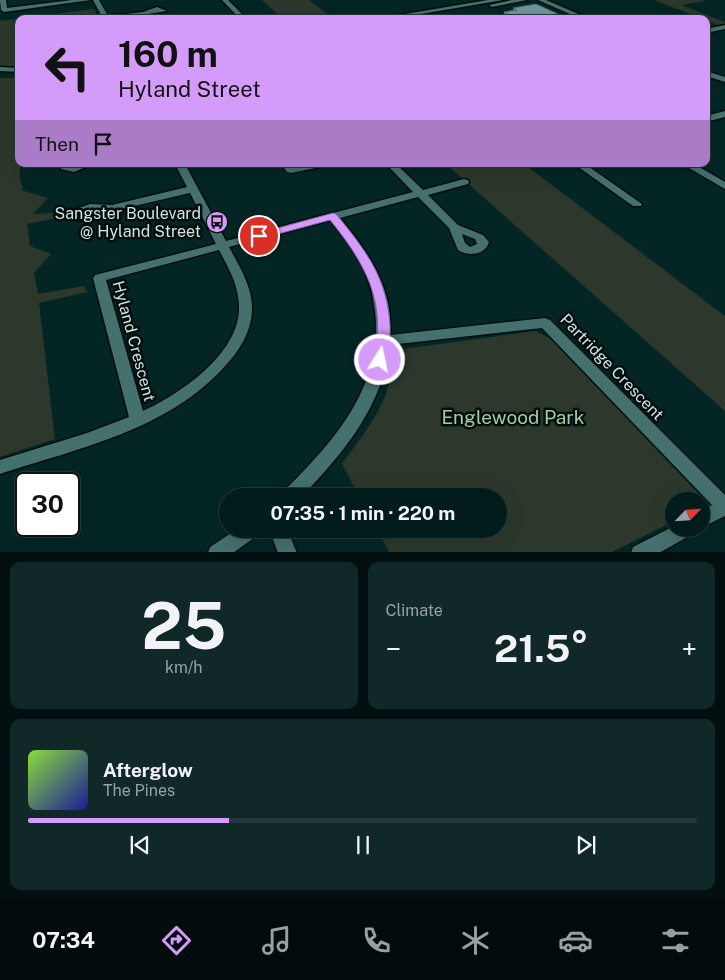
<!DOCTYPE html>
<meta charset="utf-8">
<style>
:root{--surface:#021c1b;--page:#102928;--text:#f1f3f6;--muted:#96a1a3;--line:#233a3a;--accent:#d59bfa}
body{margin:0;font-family:"Public Sans",sans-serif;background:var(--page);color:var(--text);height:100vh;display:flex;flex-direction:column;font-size:19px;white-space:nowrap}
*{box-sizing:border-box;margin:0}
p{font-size:16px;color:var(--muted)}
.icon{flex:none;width:28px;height:28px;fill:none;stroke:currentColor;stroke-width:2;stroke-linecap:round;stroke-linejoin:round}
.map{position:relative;height:552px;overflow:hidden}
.details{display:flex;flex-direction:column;gap:10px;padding:10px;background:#010f0f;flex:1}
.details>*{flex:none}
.top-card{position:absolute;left:15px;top:15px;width:695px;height:152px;border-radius:10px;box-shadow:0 5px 20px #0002,0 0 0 1px var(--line);background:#d59bfa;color:#111;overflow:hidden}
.needle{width:32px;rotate:65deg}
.controls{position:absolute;left:665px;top:492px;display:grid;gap:10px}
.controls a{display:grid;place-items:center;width:45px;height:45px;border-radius:50%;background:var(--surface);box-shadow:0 5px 20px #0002,0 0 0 1px var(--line);font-size:25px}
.speed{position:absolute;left:15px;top:472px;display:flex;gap:10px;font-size:25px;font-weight:700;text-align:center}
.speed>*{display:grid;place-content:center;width:65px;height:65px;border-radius:50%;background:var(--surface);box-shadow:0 5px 20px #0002,0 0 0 1px var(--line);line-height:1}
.speed .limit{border:2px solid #111;border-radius:8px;background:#fff;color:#111}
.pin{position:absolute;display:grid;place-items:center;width:42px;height:42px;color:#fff;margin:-21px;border:2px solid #fff;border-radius:50%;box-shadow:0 1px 5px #0007}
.me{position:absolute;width:55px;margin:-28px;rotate:10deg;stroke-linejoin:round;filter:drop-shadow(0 0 4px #0008)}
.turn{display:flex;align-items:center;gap:18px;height:105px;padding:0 20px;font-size:22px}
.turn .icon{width:65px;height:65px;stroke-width:2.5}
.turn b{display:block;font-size:35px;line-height:42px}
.then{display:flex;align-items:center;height:48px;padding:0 20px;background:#0003;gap:10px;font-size:19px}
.big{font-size:38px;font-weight:700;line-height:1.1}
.details .widget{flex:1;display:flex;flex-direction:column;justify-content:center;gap:8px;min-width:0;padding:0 18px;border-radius:10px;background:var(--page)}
.details .dial{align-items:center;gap:0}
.dial b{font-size:65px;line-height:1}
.song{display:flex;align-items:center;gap:15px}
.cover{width:60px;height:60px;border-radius:8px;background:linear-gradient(135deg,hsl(90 70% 55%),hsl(240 70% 35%))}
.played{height:5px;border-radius:2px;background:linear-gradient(90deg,var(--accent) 30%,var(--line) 30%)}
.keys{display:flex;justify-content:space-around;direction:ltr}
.heat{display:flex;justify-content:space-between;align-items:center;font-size:28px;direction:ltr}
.details .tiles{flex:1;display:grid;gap:10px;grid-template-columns:1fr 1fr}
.widget:last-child{grid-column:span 2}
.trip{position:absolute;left:219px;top:488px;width:288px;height:50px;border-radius:25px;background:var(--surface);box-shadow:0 5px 20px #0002,0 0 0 1px var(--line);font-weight:700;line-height:50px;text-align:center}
.tab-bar{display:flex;height:80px;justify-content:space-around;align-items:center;background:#010b0b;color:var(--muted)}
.tab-bar .icon{width:35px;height:35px}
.tab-bar .selected{color:var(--accent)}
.tab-bar b{font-size:22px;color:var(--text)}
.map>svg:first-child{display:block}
.green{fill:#2d382c}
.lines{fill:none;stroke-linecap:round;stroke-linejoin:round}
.minor-casing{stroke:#000d0d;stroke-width:3}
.minor{fill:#44706d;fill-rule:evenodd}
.wall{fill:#617f88}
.shaded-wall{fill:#4f686f}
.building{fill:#71949e;stroke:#4f686f}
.route{fill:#d59bfa;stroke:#8a65a2}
.labels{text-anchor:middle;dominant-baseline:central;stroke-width:5;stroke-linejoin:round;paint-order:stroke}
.poi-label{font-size:16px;fill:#cee4e3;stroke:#000d0c;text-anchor:end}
.street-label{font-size:16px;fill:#cee4e3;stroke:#000d0c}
.near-park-label{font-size:19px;fill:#a5cda2;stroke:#000d0c}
</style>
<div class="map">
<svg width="725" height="553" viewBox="0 0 725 553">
<rect width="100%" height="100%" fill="#032624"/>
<path class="green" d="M262 0H309L334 19H283Z
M654 0H702L704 1 681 5 725 22V25L721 26Z
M94 9 99 19H19V68L0 66V21Z
M0 78H19V164H21C19 171 19 180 23 187L21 190 48 198 33 214 72 212V215L27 224 30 246 51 254 34 273 38 294 84 286 87 292 39 303 55 439 0 457Z
M446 164H524L725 316V411Z
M535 331 551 339 698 491 702 502H701L674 501V521L612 552H389L377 529H498V496H359L342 464C357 443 374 422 384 399 390 385 390 371 395 357 397 350 403 349 410 348Z"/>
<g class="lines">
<g class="minor-casing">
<path id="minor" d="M0 0H6L7 8 72 0H91L4 12 1 10Z
M93 0H99L108 16 143 12 157 7 167 11 116 19H103Z
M222 0H228L247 19H240Z
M488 0H503L392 19H375Z
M512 0H527L492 7 489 5Z
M538 0H546L590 19H581Z
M725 25V29L706 33V29Z
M0 67 19 68V72L0 71Z
M706 71 725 77V82L706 76Z
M725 111V117L706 122V116Z
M60 164H70L73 166 79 164H93L74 172 61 169Z
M175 164H185L226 241 413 192 386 164H396L423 190 464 179 468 180 469 182 468 184 428 195 458 225 483 235 489 242C486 255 468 257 458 250L449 228 418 197 340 218C368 252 394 289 390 335L545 318 550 320 725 495V516L701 528V511L712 505 542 328 389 345C384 405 342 455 302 496H282L285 490C335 440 383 387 375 311 373 297 371 284 365 270 357 252 343 236 331 220L229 247C240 267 253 288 252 311 251 332 240 350 226 365 169 430 79 448 0 474V460L87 433 129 417 93 278 95 275 216 244 190 193 117 210 91 222 78 221 72 216 76 209 90 204 112 205 187 187ZM91 210 99 211 89 216 84 215ZM462 234 475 239 477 244 470 247 465 243ZM219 250C229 269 239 286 239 308 239 354 180 394 143 411L106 280Z
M281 164H291L293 167 307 164H326L325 166 291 173 287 172Z
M574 164H585L642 204 641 206H633Z
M682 164H694L725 182V189Z
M674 526V529H694L691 535 659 553H631L633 547Z
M237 529H261L258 535 233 553H208L210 547Z
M269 529H287L297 553H278Z"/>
</g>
<use href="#minor" class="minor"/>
</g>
<path class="wall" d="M513 8 557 19H507L503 17 504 12 513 10Z"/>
<path class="shaded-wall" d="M558 14 557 19H529Z"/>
<path class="building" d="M536 4 558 14 529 19H517L504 12 517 10 513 8Z"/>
<path class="route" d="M333 213 336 214C366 251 387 277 390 326 390 338 391 352 384 363H375L373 360C388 303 365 263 330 220L259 239 254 236 256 234Z"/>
<defs>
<g id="bus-disc" transform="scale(1.125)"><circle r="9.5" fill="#d59bfa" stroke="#000d0c"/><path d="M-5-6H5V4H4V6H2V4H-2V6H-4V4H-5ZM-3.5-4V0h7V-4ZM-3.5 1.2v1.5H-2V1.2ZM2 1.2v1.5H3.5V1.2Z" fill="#111"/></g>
</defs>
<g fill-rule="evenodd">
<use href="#bus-disc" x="217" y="222"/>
</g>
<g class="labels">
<g class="poi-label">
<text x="201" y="213">Sangster Boulevard<tspan x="201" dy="18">@ Hyland Street</tspan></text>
</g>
<g class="street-label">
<text transform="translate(134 341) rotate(75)">Hyland Crescent</text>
<text transform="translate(612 367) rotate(46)">Partridge Crescent</text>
</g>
<g class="near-park-label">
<text x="513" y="417">Englewood Park</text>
</g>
</g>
</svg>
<div class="controls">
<a><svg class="needle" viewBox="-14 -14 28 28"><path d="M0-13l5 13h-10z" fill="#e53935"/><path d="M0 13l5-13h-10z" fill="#96a1a3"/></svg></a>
</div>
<div class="speed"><div class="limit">30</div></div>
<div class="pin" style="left:259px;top:236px;background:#d93025"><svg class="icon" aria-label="arrive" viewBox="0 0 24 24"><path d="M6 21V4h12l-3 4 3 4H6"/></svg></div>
<svg class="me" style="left:380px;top:360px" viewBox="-20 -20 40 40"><circle r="17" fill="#d59bfa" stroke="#fff" stroke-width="3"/><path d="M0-11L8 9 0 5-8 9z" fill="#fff"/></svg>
<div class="trip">07:35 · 1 min · 220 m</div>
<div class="top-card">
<div class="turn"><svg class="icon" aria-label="left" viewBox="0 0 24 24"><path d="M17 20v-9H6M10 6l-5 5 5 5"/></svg><div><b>160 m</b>Hyland Street</div></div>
<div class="then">Then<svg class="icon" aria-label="arrive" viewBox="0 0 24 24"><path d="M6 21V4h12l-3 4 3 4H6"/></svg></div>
</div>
</div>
<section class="details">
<div class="tiles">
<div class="widget dial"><b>25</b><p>km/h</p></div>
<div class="widget"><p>Climate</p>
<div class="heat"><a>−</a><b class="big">21.5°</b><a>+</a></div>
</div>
<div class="widget">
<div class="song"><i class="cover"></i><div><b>Afterglow</b><p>The Pines</p></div></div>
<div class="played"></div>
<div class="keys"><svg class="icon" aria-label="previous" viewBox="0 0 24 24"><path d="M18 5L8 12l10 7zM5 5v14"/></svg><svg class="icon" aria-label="pause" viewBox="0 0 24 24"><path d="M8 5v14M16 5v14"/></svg><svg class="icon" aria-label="next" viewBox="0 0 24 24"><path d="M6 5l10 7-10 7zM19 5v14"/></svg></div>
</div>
</div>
</section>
<nav class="tab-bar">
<b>07:34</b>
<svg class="icon selected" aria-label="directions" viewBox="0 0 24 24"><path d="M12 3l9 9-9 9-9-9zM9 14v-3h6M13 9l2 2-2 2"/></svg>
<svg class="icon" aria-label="music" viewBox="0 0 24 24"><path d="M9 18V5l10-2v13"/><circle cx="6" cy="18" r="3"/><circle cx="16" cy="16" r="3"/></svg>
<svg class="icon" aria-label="phone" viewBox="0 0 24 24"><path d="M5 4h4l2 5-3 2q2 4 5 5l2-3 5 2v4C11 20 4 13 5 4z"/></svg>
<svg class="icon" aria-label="climate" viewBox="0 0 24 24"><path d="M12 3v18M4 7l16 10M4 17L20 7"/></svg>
<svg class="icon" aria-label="car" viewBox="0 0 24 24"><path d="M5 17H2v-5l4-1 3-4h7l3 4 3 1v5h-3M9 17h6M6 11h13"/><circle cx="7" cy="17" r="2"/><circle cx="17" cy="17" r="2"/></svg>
<svg class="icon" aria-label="filters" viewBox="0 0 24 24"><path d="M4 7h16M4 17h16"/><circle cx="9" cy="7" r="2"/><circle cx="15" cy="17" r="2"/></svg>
</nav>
